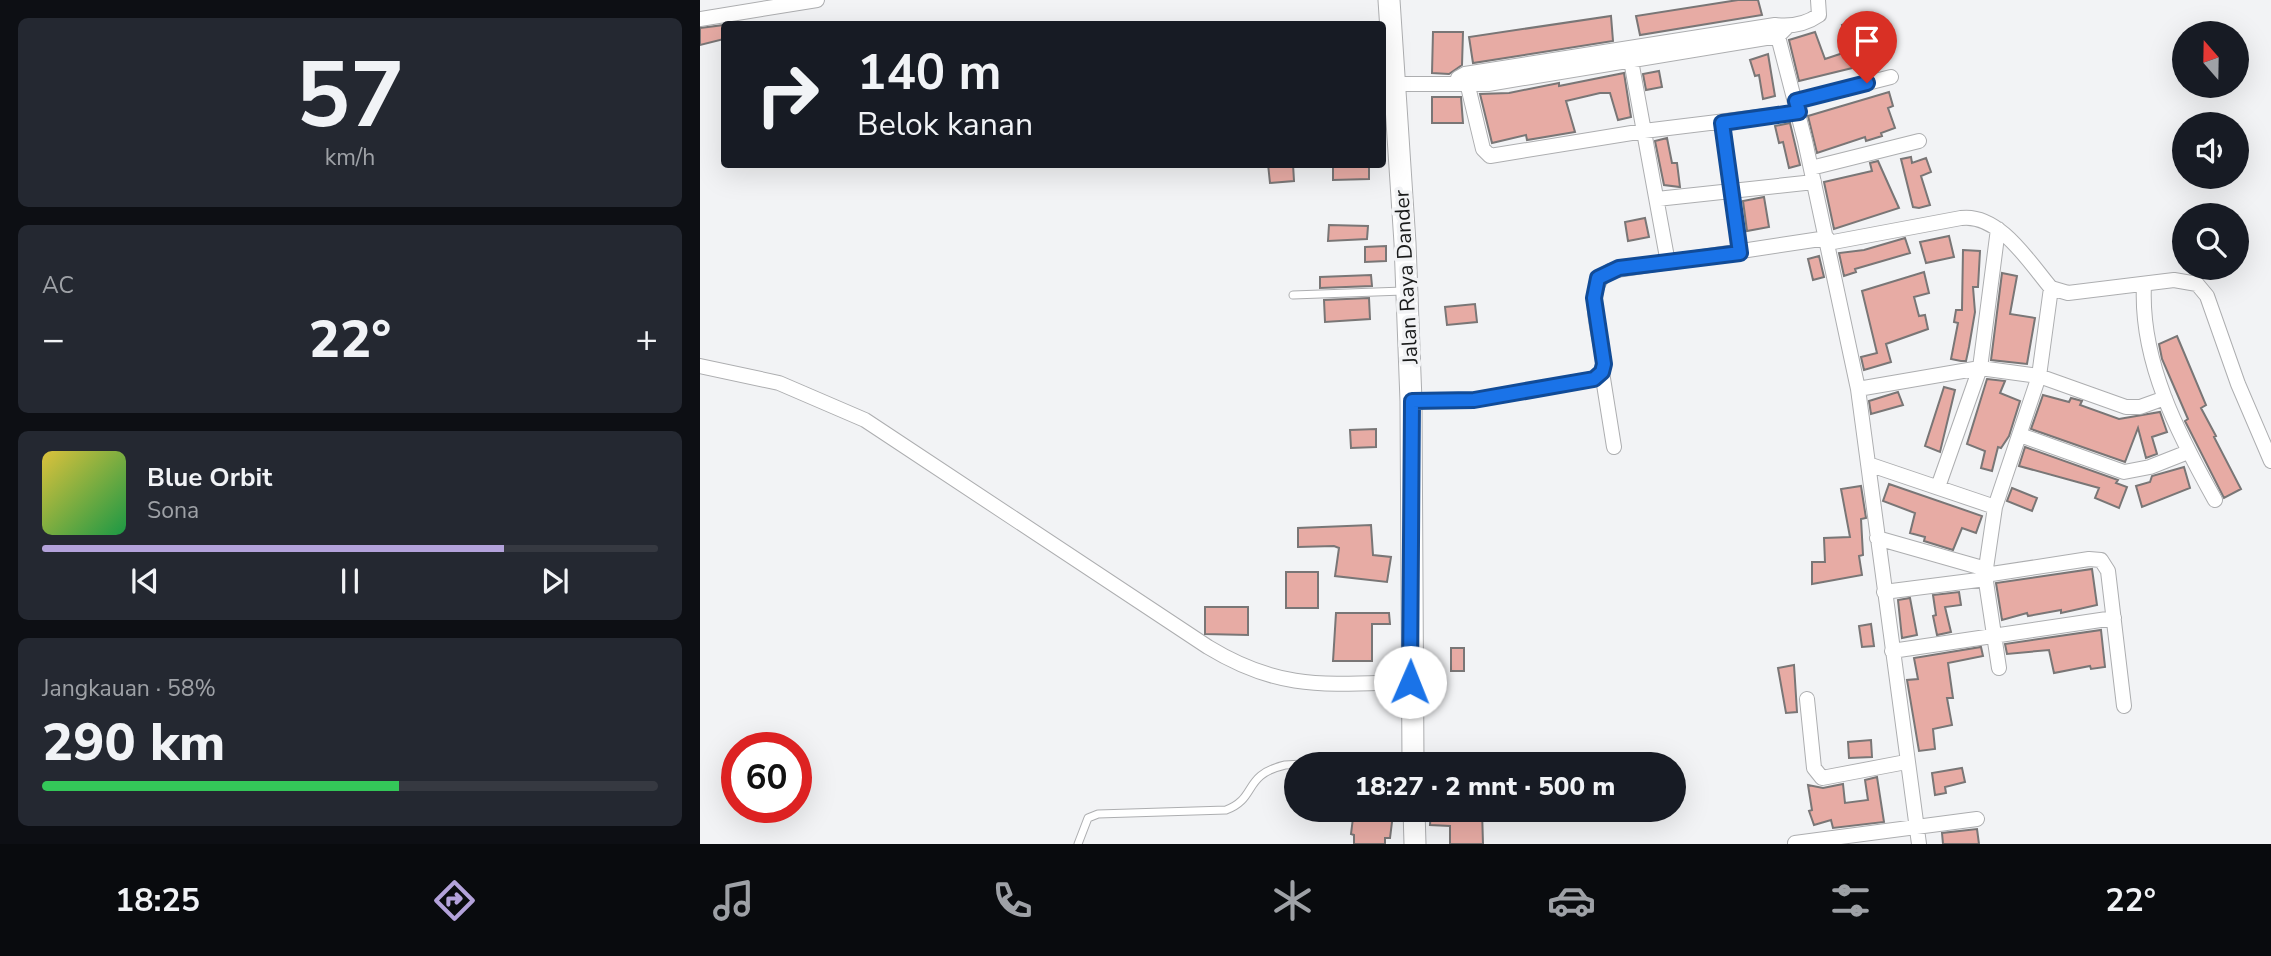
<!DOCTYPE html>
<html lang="id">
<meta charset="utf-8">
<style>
:root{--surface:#171b24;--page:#242831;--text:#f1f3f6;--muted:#9ea1a6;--line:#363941;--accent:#b3a2da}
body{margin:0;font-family:"Nunito Sans",sans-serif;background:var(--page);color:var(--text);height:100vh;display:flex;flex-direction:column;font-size:26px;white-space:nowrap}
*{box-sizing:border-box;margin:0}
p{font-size:23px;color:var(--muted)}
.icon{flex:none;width:38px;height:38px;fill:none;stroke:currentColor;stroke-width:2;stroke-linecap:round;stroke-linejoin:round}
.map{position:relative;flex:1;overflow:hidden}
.sheet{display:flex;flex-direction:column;gap:18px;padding:18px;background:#0d0f14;width:700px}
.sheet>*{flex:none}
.top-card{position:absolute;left:21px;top:21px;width:665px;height:147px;border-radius:7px;box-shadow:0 7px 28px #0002;background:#171b24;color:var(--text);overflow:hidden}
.needle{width:46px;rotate:340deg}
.buttons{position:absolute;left:1472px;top:21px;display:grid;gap:14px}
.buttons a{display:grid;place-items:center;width:77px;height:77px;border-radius:50%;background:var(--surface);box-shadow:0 7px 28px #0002;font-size:35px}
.speed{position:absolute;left:21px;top:732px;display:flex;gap:14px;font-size:35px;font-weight:700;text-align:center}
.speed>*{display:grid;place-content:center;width:91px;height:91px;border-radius:50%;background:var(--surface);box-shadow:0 7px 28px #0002;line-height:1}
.speed .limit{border:10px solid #d22;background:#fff;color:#111}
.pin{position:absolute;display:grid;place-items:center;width:60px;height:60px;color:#fff;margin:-72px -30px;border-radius:50% 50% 50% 0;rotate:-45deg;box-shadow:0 0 7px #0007}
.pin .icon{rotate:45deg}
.me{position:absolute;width:77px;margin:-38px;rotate:1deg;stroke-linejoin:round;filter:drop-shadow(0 0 5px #0008)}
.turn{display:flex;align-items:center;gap:24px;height:147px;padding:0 21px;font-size:32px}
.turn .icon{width:91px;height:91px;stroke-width:2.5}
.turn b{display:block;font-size:49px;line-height:60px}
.big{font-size:52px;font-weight:800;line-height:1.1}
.sheet .widget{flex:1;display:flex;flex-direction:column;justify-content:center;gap:10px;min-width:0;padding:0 24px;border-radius:10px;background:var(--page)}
.sheet .dial{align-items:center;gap:0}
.dial b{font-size:91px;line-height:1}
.song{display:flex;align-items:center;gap:21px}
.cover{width:84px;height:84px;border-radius:10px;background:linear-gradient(135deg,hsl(50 70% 55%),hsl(140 70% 35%))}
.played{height:7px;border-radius:4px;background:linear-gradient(90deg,var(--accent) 75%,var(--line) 75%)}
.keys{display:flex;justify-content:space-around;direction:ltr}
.heat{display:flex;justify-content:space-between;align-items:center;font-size:38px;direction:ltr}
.charge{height:10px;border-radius:5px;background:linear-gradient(90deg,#34c759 58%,var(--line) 0)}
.trip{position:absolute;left:584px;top:752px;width:402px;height:70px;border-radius:35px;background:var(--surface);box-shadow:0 7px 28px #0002;font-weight:800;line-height:70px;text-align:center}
.dock{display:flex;height:112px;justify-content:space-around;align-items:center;background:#090b0e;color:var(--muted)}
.dock .icon{width:49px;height:49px}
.dock .on{color:var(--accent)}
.dock b{font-size:32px;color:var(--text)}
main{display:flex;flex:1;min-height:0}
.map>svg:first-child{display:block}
.building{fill:#e7aba4;stroke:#797676;stroke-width:2}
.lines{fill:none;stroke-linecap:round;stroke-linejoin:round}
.lane-casing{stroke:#adaeb0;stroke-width:9}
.street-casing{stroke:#adaeb0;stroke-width:16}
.primary-casing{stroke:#adaeb0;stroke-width:23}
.lane{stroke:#fff;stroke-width:7}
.street{stroke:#fff;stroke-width:14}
.primary{stroke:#fff;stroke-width:21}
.route-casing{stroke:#114b97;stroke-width:18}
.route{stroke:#1a73e8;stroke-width:12}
.labels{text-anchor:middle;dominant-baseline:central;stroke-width:7;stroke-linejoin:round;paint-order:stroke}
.street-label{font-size:21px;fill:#191a1a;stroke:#f2f3f5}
</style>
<main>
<section class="sheet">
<div class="widget dial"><b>57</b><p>km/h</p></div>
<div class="widget"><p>AC</p>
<div class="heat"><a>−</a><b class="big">22°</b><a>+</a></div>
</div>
<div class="widget">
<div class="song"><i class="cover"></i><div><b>Blue Orbit</b><p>Sona</p></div></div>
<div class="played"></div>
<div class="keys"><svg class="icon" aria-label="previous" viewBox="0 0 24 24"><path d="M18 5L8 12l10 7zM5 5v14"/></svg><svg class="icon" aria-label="pause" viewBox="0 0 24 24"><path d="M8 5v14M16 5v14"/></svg><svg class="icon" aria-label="next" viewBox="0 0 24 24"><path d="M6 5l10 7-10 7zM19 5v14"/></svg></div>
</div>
<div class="widget"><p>Jangkauan · 58%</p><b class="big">290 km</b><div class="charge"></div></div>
</section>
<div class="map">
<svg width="1571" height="844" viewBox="0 0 1571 844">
<rect width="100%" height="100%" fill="#f2f3f5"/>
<path class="building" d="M1038 0H1058L1062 15 940 35 936 16Z
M911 16 913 41 773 63 769 37Z
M1158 21 1166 53 1174 51 1177 62 1099 81 1089 40 1115 32 1125 59 1149 51 1142 25Z
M24 25V39L0 45V28Z
M733 32H763L762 65 749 74 732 73Z
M1068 54 1075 96 1063 99 1059 75 1055 76 1050 60Z
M959 71 962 87 946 90 943 74Z
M924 73 931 117 918 120 910 93H900L866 101 875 132 827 140 826 135 792 143 780 94 809 93 859 83V86Z
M1189 92 1193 106 1188 108 1195 128 1181 133 1182 136 1166 141 1165 137 1117 153 1108 116Z
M732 97H761L763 123H732Z
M1090 123 1100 165 1089 168 1083 142 1079 143 1075 126Z
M967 138 972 163H977L980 187 964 185 955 141Z
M1211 157 1212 163 1226 158 1231 172 1221 176 1230 205 1219 208 1213 207 1201 159Z
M1178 161 1199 208 1134 229 1124 182 1172 171 1170 163Z
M568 164H593L594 181 570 183Z
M633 164H669V179L633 180Z
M1064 197 1069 227 1047 231 1043 201Z
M945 218 949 237 928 241 925 222Z
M629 225 668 226 667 239 628 241Z
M1249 236 1254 257 1226 263 1220 242Z
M1205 238 1210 253 1155 269 1156 272 1144 276 1139 253 1164 250Z
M686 246V261L665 262V247Z
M1263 250 1280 251 1278 287H1273L1275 312 1269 347 1266 361H1261L1251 359 1258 323 1254 322 1256 310H1262Z
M1119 256 1124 277 1113 280 1108 259Z
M1224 272 1229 293 1214 297 1219 316 1225 315 1228 329 1186 344 1191 362 1164 370 1161 357 1177 353 1162 291Z
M1302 273 1317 276 1310 314 1335 318 1327 364 1291 360Z
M671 275 672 286 620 288V277Z
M669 298 670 319 625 322 624 300Z
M775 304 777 322 747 325 745 307Z
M1477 336 1506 405 1501 408 1516 436 1514 437 1541 489 1524 498 1485 421 1488 419 1462 359 1459 344Z
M1287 379 1305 381 1300 393 1320 401 1309 436 1301 448 1298 447 1292 471 1281 468 1285 451 1267 444Z
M1244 387 1255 390 1240 452 1225 446Z
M1198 392 1203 405 1171 414 1169 401Z
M1343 395 1369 402 1371 398 1382 401 1380 405 1419 419 1460 412 1467 432 1452 437 1457 454 1446 458 1438 428 1425 462 1331 429Z
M676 429V447L651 448 650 430Z
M1325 447 1418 480 1416 483 1427 487 1419 508 1395 498 1399 488 1319 466Z
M1484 467 1490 488 1442 507 1436 486 1450 482 1452 476Z
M1189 484 1282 516 1276 533 1262 528 1253 550 1224 541 1225 537 1210 533 1215 513 1183 501Z
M1161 486 1166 518 1161 519 1163 555 1159 556 1162 575 1112 584V562H1125L1124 538 1150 537 1141 489Z
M1312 488 1337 498 1332 511 1307 501Z
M671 525 673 555 691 557 687 582 635 576 639 548 634 546 598 547V528Z
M1392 569 1397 605 1361 613V610L1328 616 1327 613 1302 620 1296 583Z
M586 572H618V608H586Z
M1259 592 1261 605 1245 607 1251 632 1237 635 1233 616 1236 615 1233 595Z
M1210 598 1217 635 1202 638 1198 600Z
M505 607H548V635L505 634Z
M636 613H689L690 624H672V661H633Z
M1171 624 1174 646 1162 647 1159 626Z
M1401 630 1405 667 1391 669 1390 666 1354 673 1349 650 1307 654 1305 644Z
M1281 647 1283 656 1248 663 1253 698H1247L1252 725 1233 729 1235 749 1219 751 1207 680 1218 679 1214 658Z
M751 648H764V671H751Z
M1094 665 1097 712 1086 713 1078 668Z
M1171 740 1172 757 1149 758 1148 742Z
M1262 768 1265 782 1245 787 1246 793 1235 795 1232 773Z
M1177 777 1184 822 1133 828 1131 820 1114 825 1109 811 1112 810 1108 785 1123 788 1143 784 1145 803 1168 800 1165 780Z
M654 810 693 814 690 838H685V844H654V835L651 834Z
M731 810H782L783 844H750V826L730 825Z
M1277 829 1279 844H1243L1242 833Z"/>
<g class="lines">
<g class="lane-casing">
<path id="lane" d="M593 295 703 291
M378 844 388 818 398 814 526 810C558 798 542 775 585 765L710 758"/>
</g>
<g class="street-casing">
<path id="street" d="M0 19 117 0
M1075 25 1105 141 1158 389 1219 844
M930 55 968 263
M765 74 783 149 790 156 944 131 1099 112
M758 78 765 74 1075 25C1091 27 1106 24 1119 15L1118 0
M694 84H788L1078 36 1087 27
M1096 101 1191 77
M1022 123 1040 253
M1111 168 1219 141
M957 199 1114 182
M1128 243 1261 218C1299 213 1329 262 1351 288L1368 293 1474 280 1497 284 1507 296 1538 384 1571 461
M1444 285C1440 361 1478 434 1515 500
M0 366 79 383 165 420 508 647C582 692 628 684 711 682
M902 372 914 447
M1158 389 1280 368 1339 376 1426 407H1440L1465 398
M711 401 774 400 894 379 902 372 904 364C901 336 881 287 910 271L1127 238
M1320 435 1424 472 1450 467 1488 452
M1168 464 1295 507
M1238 487 1280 368 1298 229
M1177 538 1286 569
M1285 575 1389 559 1401 560 1408 571 1424 706
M1184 592 1286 579
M1192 651 1414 618
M1299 668 1285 575 1295 507 1339 376 1351 288
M1107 699 1114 768 1122 778 1206 762
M1095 843 1277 819"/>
</g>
<g class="primary-casing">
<path id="primary" d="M689 0 705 243 711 401 713 765
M714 810 715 844"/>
</g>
<use href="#lane" class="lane"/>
<use href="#street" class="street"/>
<use href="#primary" class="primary"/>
</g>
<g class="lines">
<g class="route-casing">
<path id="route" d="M710 682 712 401 774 400 894 379 902 372 904 364 894 298 898 278 919 268 1040 253 1022 123 1099 112 1096 101 1167 83"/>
</g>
<use href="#route" class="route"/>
</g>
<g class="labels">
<g class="street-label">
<text transform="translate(706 277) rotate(-93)">Jalan Raya Dander</text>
</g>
</g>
</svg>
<div class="buttons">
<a><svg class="needle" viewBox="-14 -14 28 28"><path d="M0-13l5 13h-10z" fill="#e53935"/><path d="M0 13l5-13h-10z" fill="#9ea1a6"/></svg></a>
<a><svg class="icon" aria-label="sound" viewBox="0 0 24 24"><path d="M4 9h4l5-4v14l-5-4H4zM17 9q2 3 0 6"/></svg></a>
<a><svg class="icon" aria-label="search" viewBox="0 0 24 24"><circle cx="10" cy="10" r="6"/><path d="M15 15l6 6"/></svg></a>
</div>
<div class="speed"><div class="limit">60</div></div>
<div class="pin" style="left:1167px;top:83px;background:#d93025"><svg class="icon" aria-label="arrive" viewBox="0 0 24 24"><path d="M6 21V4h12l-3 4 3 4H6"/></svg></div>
<svg class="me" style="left:710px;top:682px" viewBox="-20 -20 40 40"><circle r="19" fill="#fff"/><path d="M0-13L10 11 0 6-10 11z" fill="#1a73e8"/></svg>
<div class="trip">18:27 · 2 mnt · 500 m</div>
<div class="top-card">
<div class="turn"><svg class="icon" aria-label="right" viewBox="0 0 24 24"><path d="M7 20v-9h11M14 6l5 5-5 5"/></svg><div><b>140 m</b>Belok kanan</div></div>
</div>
</div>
</main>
<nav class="dock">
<b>18:25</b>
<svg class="icon on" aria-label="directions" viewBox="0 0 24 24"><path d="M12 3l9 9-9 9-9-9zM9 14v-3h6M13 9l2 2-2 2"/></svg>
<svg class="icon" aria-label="music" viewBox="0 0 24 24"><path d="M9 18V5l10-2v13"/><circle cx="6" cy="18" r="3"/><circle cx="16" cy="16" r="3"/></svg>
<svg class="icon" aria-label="phone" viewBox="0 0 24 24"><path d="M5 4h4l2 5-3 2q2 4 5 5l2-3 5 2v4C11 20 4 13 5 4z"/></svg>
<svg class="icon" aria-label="climate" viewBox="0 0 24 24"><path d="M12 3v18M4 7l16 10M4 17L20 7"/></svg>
<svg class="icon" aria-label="car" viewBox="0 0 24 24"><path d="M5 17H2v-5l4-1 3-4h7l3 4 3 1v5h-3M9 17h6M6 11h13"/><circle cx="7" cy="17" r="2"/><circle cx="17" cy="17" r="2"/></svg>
<svg class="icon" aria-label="filters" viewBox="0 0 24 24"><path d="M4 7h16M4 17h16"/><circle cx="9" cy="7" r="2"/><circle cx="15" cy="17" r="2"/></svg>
<b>22°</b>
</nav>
